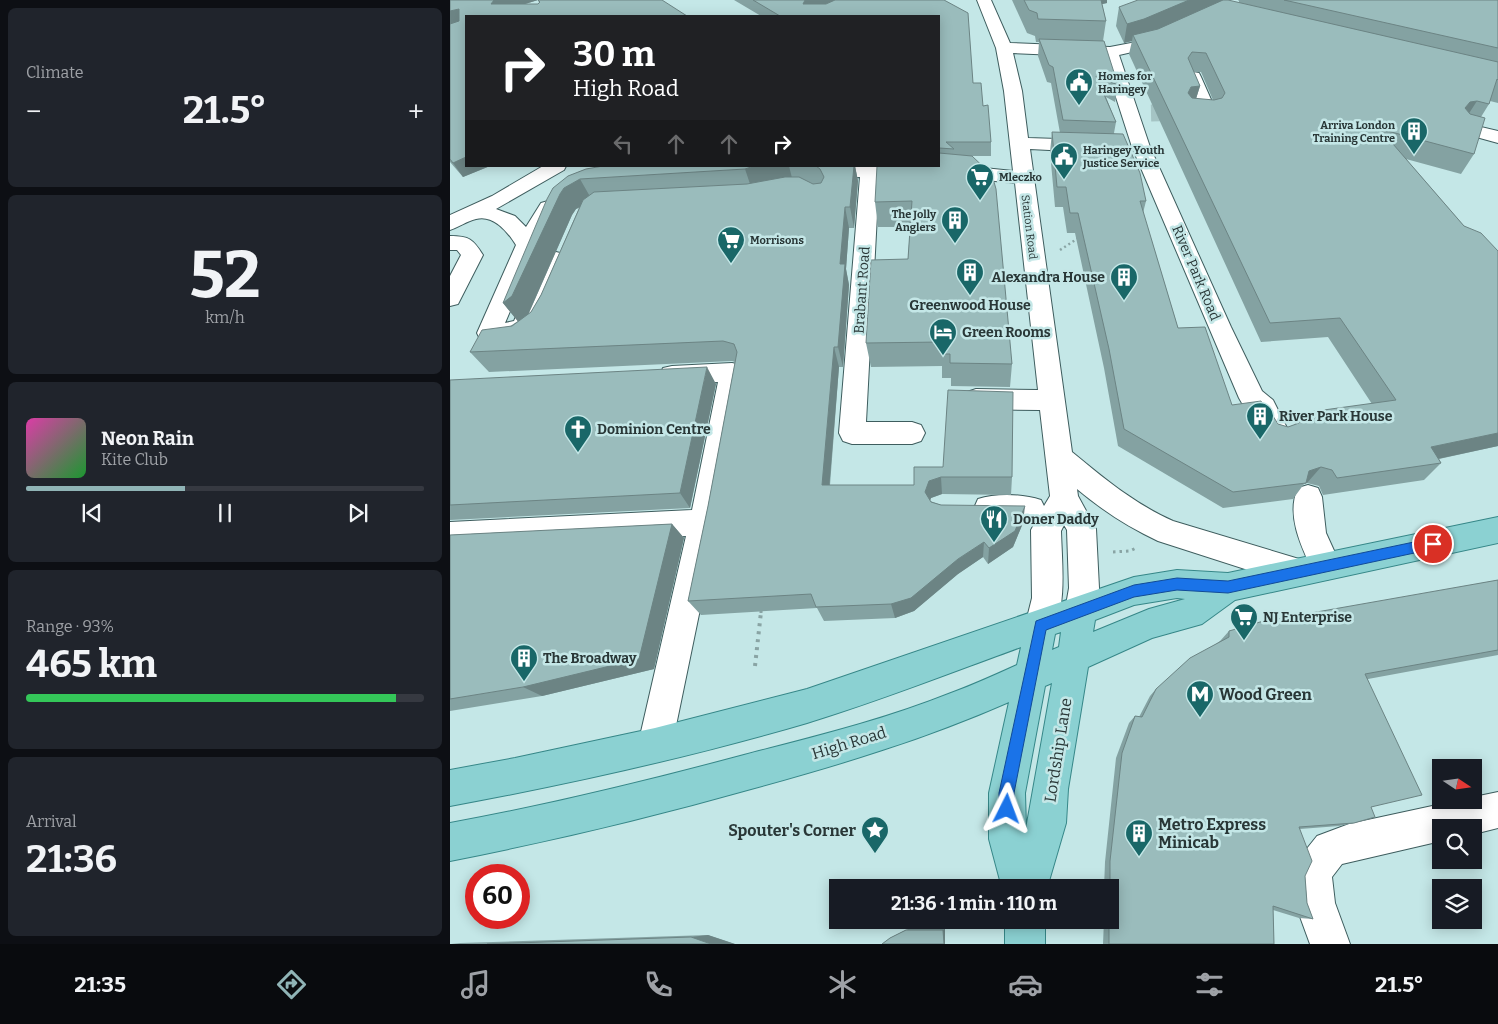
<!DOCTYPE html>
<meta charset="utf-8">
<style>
:root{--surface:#171b24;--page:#20242c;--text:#f1f3f6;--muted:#9ea1a6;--line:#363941;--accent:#90b4b6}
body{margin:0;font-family:Bitter,serif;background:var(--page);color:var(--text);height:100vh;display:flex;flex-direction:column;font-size:19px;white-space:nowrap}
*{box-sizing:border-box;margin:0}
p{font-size:16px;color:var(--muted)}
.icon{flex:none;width:28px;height:28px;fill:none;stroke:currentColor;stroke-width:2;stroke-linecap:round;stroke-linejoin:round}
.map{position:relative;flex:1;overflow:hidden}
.drawer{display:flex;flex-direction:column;gap:8px;padding:8px;background:#0d0f14;width:450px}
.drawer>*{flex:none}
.banner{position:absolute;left:15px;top:15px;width:475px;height:152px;border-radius:0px;box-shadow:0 2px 12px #0003;background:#202124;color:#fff;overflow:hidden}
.needle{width:32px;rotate:103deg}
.fabs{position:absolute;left:982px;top:759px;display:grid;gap:10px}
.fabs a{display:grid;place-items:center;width:50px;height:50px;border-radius:0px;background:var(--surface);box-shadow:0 2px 12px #0003;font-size:25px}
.speed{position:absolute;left:15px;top:864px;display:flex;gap:10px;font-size:25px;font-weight:700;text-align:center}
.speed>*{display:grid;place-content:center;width:65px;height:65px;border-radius:50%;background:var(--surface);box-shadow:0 2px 12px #0003;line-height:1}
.speed .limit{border:8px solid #d22;background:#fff;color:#111}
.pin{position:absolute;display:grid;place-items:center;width:42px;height:42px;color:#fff;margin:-21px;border:2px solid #fff;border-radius:50%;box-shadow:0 1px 5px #0007}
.me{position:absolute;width:55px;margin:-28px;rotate:3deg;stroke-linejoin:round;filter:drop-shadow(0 0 4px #0008)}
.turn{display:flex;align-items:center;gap:18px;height:105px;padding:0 25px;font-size:22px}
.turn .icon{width:65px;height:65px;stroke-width:2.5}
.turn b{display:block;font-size:35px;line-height:42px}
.lanes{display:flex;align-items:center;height:48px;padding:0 25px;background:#0003;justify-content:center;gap:25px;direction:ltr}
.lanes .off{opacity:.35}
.big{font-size:38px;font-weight:700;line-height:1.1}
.drawer .card{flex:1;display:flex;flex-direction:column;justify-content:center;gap:8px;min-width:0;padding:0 18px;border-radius:8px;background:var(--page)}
.drawer .dial{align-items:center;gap:0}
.dial b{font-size:65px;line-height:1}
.song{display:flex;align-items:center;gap:15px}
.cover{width:60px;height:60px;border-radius:8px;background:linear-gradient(135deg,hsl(320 70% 55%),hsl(130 70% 35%))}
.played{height:5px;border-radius:2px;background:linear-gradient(90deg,var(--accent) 40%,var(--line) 40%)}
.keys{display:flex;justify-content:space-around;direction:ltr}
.heat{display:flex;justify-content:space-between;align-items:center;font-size:28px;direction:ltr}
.charge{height:8px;border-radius:4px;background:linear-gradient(90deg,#34c759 93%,var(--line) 0)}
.trip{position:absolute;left:379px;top:879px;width:290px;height:50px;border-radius:0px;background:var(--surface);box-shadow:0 2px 12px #0003;font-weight:700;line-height:50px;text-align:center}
.dock{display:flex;height:80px;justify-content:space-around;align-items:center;background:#090b0e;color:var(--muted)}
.dock .icon{width:35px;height:35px}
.dock .on{color:var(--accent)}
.dock b{font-size:22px;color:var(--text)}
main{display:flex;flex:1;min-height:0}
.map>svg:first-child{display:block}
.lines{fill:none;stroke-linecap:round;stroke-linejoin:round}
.minor-tunnel{stroke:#a5c4c4;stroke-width:17;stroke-dasharray:17 8;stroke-linecap:butt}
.minor-casing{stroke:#3e5d5e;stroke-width:2}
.major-casing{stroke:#368788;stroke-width:2}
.path-far2{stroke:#89a4a4;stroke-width:2.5;stroke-dasharray:2 3;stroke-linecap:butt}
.path-far1{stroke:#89a4a4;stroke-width:3;stroke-dasharray:2.5 4;stroke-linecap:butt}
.path{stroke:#89a4a4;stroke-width:4;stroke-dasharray:3 5;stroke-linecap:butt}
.minor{fill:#fff;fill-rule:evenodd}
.major{fill:#8bd1d2;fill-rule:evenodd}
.wall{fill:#84a2a2;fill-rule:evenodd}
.shaded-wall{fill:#6c8484}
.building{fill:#9abcbc;stroke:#6c8484;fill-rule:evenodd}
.route{fill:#1a73e8;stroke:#114b97}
.labels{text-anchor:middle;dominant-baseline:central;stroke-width:5;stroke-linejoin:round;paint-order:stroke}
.far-poi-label{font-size:11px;font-weight:bold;fill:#293737;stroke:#c4e7e7;text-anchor:start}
.far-street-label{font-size:11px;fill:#293737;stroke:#c4e7e7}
.street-label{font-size:14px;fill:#293737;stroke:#c4e7e7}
.poi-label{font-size:14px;font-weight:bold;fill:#293737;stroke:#c4e7e7;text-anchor:start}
.near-poi-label{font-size:16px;font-weight:bold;fill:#293737;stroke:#c4e7e7;text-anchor:start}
.near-street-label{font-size:16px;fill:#293737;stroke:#c4e7e7}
</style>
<main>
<section class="drawer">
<div class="card"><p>Climate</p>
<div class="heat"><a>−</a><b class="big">21.5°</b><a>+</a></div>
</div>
<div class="card dial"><b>52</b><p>km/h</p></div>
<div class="card">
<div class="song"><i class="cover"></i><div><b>Neon Rain</b><p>Kite Club</p></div></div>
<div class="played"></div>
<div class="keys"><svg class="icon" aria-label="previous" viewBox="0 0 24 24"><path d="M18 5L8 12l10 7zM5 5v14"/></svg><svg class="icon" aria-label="pause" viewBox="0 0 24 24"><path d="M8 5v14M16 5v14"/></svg><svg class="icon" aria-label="next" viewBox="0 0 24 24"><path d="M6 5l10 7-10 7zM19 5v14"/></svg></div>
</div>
<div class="card"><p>Range · 93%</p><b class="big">465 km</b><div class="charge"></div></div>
<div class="card"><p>Arrival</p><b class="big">21:36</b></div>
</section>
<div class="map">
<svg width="1048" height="944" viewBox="0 0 1048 944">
<rect width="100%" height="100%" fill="#c4e7e7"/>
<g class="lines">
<path class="minor-tunnel" d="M701 113 743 112"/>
<g class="minor-casing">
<path id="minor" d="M527 0H541L560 43 660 47 681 43 716 29 722 31 724 34 722 37 691 50 669 55 700 147 781 327 812 391 823 400 839 432 835 440 826 443 817 440 804 414 793 405 789 398 682 147 653 57 563 53 572 91 578 138 638 140 645 142 647 146 645 150 638 152 580 149 622 452C655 479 683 503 723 521L859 562 863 572 859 582 848 586 708 541C678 527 652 510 627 489L628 496 646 529 649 588 647 611 642 622 631 626 620 622 615 611 619 588 617 530 614 525 611 531C612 567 617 603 602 637L591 641 580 637 575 626 582 598 581 530 587 519 581 521 538 520 528 517 524 508 528 499C546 493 573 494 591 500L594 506 600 496 590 410 526 409 517 406 513 399 517 392 526 389 588 390 565 183 505 177 498 175 495 171 498 167 505 165 563 171 554 91 546 48Z
M743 72 749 73 751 77 767 113 764 117 758 118 737 116 734 112 737 108 747 107 735 77 737 73Z
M1014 123 1048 131V143L1008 132 1005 128 1008 124Z
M93 166H116L114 170 46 209 65 216 76 227 91 203 98 201 105 203 108 207 88 245 55 323 64 321 94 253 102 251 110 253 113 258 86 326 82 332 77 335 79 338 75 344 46 349 32 343 27 333 66 245C58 232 43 214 26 219 17 221 9 227 0 230V215L42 196Z
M370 166H471L474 170 471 174 429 177 416 422H462L471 425 475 433 471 441 462 444H402L393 441 389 433 410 177 370 178 363 176 360 172 363 168Z
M0 236C19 236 23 239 33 255L8 304 0 306V276L11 255 7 250H0Z
M282 363 291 365 294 372 268 522 222 745 217 757 205 762 193 757 188 745 236 536 0 548V522L242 510 268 382 222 384 213 382 210 375 213 368 222 366Z
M858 485 868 488 872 497 876 533 891 566 887 576 876 580 865 576C853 550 835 516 848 488Z
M1048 792V828L1024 834V828H991V841L892 864 882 877 885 903 900 944H860L845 903 844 877 855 851 867 836 899 824 1010 800H1024V797Z"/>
</g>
<g class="major-casing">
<path id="major" d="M1048 517V543L785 600 752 624 702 638 638 667 618 789 616 823 597 888H552L539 839V793L559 702C475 739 389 765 301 789 202 817 101 841 0 861V823C99 805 197 781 294 755 363 737 434 720 501 693 523 685 545 675 567 665L571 647C500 673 429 701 357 723 241 757 119 784 0 806V770L65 758 205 728 357 689 684 577 727 570 778 573ZM727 598 735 599 699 609 643 632 645 620 684 605ZM611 632 609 647 602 650 605 634ZM602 683 576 829 575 793 595 686Z
M555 920H595V944H555Z"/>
</g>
<path class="path-far2" d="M610 250 630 237"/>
<path class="path-far1" d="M663 552 680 551 686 548
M311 613V611"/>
<path class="path" d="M305 666 311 612"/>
<use href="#minor" class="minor"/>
<use href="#major" class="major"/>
</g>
<path class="wall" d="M0 0H212L16 166H40L13 177 0 162ZM88 0 89 3 88 4H75Z
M284 0H494L523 83 533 106 541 142V156H522L562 364 560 387 501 386V378H492V366L421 367 416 343 458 259 460 227H428L425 202 489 166V16H311Z
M562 0H657V3L652 4 656 21 653 41 668 85 665 102 656 97 666 122 664 133 696 201 693 213 728 328 782 405 819 417 828 424 838 427 844 425 852 413 922 404 878 337 811 342 679 54 682 41 674 43 666 26 669 7 789 2V1L788 0H1048V103L1040 101 1039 104 1031 117 1024 154 1011 174 956 159 1014 226 1048 251V446L989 459 991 463 974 480 873 495 869 486 857 483 854 484 843 499 773 508 668 446 654 368 625 233H617L613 207H605L600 152 602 132 610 133 601 83 597 82 588 56 589 42H586L585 36 577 33ZM744 72H751L763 100 746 99 750 86Z
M153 166H405L408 181 404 228H399L396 269 399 285 393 367H389L380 485H464V467L562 477 561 495 492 494 481 498 480 501 491 505 573 523 563 547 538 564 533 557 508 574 464 611 445 618 374 621 367 608 251 615 238 601 258 506 285 362 282 361 39 372 20 352 68 321 53 303 103 188ZM129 208 91 295 81 312 79 313 122 215 126 209Z
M0 380 266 384 240 508 0 520Z
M222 524 234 538 204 669 92 696 0 711V535Z
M1048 580V655L918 679 921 807 904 823 889 826 850 829 855 876 857 903 863 919 849 918 823 910 824 944H653L654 920H660V888H654L655 862 666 758 679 723 685 716 689 717 700 696 706 689 770 641 771 640 779 631Z
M460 928H495V944H432L440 938Z
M258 935 285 944H1L10 943Z"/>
<path class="shaded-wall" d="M44 0H88L52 11 41 4Z
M355 0H386L359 11 353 4Z
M647 0H657V3L648 5Z
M739 0H777L690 38 683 35 682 41 674 43 677 24Z
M9 9 16 21 0 27V11Z
M750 86 744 105 738 93 741 87Z
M1027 101 1014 121 1015 108 1020 102Z
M16 157V166H40L13 177 3 163Z
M304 166H339L343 182 302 190 295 169Z
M404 166H405L408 181 404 228 400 207Z
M130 179 142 200 126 209 122 215 77 317 70 324 53 303 110 194 114 188Z
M395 207 399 228 396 269 399 285 393 367 388 347 390 264Z
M384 347 389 367 378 502 372 485Z
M257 367 266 384 240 508 230 493Z
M1048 433V446L964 464 981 447Z
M871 467 857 483 854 484 859 471Z
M491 477 492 494 481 498 477 509 475 492 479 481Z
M575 506 573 523 563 547 538 564 539 548Z
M222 524 234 538 204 669 92 696 73 687Z
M534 542 533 557 508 574 464 611 445 618 441 604Z
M495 928V944H494L493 930Z
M258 935 285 944H261L241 937Z"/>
<path class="building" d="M0 0H44L41 4H88L90 2 88 0H212L237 16H16V157L3 163 0 159V24L9 21V9L0 11Z
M303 0H355L353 4H376L385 0H494L518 13 523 83H531L533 106 538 105 541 142H496L504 149 489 148V16H330Z
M574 0H651L656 21 588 19 587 13 579 10Z
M688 0H739L694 19 677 24 669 7Z
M773 0H778L1048 62V80L1047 79 1039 104 1027 101 1020 102 1015 108 1020 114 1035 118 1024 154 930 129 1014 226 1031 233 1048 251V433L981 447 991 463 887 478 882 470 871 467 859 471 856 483 783 492 674 429 659 349 628 213H620L616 187H607L602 132 673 134 690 173 696 201H690L728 328 755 327 782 405 811 401 819 417 823 416 828 424 838 427 849 423 852 413 946 400 890 318 820 323 683 35 708 29ZM742 52 756 53 775 93 772 98 764 100 742 98 738 93 741 87 750 86 738 58Z
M834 0H1048V48Z
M589 39 654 41 668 85 646 76 666 122 613 120 603 67 599 65Z
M489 153 522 156 542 175 546 189 562 364 500 363V354H491V342L416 343 421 260 458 259 462 201 425 202 427 166H489Z
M153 166H304L295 169 130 179 114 188 110 194 62 296 53 303 97 199 103 188 118 176 136 169Z
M366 166H404L400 207H395L390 264H395L388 347H384L372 485H464V467H493L498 390 563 392 562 477H491L479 481 475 492 481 502 491 505 575 506 565 531 539 548 534 542 508 559 461 598 441 604 366 607 361 594 238 601 258 506 287 352 284 344 273 341 20 352 32 330 62 326 81 312 91 295 133 200 144 192 297 184 335 177H349L363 184 371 183 374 177 370 169Z
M257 367 230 493 0 505V380Z
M222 524 189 659 73 687 0 699V535Z
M1048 580V650L915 674 972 795 921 807 925 817 904 823 849 827 862 861 855 876 857 903 863 919 823 906 824 944H659V920H660V861L672 753 685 716 692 717 706 689 740 658 779 637V631L810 622Z
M456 930H493L494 944H432L440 938Z
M241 937 261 944H37Z"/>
<path class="route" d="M983 538 987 540 989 544 987 548 983 549 778 593 727 590 684 597 596 630 564 793 565 809 562 814 557 816 552 814 549 809V793L586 621 684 585 727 578 778 581Z"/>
<defs>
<g id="civic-pin" transform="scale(1.4375)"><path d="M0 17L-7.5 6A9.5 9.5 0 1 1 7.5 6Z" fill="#196768" stroke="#c4e7e7"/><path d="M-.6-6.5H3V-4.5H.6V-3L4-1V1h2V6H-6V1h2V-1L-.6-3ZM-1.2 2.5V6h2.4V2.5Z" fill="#fff"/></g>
<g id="building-pin" transform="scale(1.4375)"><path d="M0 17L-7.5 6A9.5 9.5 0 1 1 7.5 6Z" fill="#196768" stroke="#c4e7e7"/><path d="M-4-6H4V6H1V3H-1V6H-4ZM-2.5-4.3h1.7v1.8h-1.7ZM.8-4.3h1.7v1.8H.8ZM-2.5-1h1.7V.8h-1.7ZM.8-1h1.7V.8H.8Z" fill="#fff"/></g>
<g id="supermarket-pin" transform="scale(1.4375)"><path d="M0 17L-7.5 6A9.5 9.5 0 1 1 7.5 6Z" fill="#196768" stroke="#c4e7e7"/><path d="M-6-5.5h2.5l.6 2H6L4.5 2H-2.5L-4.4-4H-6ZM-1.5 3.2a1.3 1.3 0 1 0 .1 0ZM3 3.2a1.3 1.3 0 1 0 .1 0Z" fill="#fff"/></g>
<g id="hotel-pin" transform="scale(1.4375)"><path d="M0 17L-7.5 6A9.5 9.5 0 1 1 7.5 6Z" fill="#196768" stroke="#c4e7e7"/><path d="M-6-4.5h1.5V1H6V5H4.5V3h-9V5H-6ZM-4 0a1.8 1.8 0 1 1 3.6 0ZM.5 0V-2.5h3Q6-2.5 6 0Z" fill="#fff"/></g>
<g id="church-pin" transform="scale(1.4375)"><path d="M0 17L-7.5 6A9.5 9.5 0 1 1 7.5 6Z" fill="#196768" stroke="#c4e7e7"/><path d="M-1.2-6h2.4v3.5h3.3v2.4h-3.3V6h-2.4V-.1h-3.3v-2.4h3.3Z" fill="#fff"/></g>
<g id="restaurant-pin" transform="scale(1.4375)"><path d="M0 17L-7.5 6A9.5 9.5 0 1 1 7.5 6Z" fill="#196768" stroke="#c4e7e7"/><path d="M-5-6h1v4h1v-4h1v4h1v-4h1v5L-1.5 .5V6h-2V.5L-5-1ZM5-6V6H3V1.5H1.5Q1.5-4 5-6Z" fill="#fff"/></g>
<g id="metro-pin" transform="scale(1.4375)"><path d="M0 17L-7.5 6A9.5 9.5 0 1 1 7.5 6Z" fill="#196768" stroke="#c4e7e7"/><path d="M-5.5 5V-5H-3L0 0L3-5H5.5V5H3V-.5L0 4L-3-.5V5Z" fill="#fff"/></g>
<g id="sight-pin" transform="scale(1.4375)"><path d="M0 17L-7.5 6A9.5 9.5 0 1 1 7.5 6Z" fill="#196768" stroke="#c4e7e7"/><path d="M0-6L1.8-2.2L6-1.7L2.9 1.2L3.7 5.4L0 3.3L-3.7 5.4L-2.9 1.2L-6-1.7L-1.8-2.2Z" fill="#fff"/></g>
</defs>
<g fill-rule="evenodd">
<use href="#civic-pin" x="629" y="82"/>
<use href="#building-pin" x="964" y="131"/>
<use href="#civic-pin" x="614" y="156"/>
<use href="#supermarket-pin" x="530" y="177"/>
<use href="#building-pin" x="505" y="220"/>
<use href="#supermarket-pin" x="281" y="240"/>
<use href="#building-pin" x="520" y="272"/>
<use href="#building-pin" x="674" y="277"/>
<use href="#hotel-pin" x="493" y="332"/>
<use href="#building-pin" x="810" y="416"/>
<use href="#church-pin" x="128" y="429"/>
<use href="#restaurant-pin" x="544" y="519"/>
<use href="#supermarket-pin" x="794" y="617"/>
<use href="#building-pin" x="74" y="658"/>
<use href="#metro-pin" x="750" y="694"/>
<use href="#sight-pin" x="425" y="830"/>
<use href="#building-pin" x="689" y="833"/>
</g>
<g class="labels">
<g class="far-poi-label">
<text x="648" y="76">Homes for<tspan x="648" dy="13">Haringey</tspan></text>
<text x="945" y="125" text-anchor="end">Arriva London<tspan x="945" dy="13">Training Centre</tspan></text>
<text x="633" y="150">Haringey Youth<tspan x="633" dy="13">Justice Service</tspan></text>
<text x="549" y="177">Mleczko</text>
<text x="486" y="214" text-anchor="end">The Jolly<tspan x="486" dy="13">Anglers</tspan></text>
<text x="300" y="240">Morrisons</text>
</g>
<g class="far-street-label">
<text transform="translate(579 227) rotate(83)">Station Road</text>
</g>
<g class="street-label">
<text transform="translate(746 273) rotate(67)">River Park Road</text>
<text transform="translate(412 290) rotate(-86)">Brabant Road</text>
</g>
<g class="poi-label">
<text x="655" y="277" text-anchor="end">Alexandra House</text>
<text x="520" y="305" text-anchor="middle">Greenwood House</text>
<text x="512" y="332">Green Rooms</text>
<text x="829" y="416">River Park House</text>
<text x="147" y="429">Dominion Centre</text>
<text x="563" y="519">Doner Daddy</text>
<text x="813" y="617">NJ Enterprise</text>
<text x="93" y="658">The Broadway</text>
</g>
<g class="near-poi-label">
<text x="769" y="694">Wood Green</text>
<text x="708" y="824">Metro Express<tspan x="708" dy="18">Minicab</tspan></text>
<text x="406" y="830" text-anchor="end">Spouter's Corner</text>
</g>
<g class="near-street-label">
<text transform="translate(399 743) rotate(-17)">High Road</text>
<text transform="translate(608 750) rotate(-81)">Lordship Lane</text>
</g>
</g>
</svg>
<div class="fabs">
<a><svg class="needle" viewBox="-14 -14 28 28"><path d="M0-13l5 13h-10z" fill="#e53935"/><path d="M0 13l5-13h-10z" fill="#9ea1a6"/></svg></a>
<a><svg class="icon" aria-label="search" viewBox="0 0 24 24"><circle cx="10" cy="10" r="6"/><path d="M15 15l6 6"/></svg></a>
<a><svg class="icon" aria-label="layers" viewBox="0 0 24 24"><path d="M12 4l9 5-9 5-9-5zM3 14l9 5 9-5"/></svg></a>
</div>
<div class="speed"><div class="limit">60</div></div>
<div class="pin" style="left:983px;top:544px;background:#d93025"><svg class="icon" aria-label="arrive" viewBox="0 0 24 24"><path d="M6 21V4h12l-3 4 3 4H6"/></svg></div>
<svg class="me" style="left:557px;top:809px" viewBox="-20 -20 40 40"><path d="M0-17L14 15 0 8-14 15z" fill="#1a73e8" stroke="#fff" stroke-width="4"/></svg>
<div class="trip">21:36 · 1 min · 110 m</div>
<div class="banner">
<div class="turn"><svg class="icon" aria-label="right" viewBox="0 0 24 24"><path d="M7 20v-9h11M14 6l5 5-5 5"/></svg><div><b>30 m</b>High Road</div></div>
<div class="lanes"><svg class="icon off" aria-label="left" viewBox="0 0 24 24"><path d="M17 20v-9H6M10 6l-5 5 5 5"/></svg><svg class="icon off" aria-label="ahead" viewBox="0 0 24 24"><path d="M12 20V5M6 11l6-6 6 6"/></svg><svg class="icon off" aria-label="ahead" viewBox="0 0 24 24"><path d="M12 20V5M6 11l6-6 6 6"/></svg><svg class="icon" aria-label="right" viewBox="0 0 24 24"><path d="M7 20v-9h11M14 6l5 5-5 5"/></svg></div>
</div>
</div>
</main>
<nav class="dock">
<b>21:35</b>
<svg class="icon on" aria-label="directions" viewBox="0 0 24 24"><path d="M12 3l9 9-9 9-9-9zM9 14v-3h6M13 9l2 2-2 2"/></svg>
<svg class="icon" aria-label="music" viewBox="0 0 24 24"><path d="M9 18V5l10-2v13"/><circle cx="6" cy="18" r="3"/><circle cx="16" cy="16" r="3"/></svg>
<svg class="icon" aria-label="phone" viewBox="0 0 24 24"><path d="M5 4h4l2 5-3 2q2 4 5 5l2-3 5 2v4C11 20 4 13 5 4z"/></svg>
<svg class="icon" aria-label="climate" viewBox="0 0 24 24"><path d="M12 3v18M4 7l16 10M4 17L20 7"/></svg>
<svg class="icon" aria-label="car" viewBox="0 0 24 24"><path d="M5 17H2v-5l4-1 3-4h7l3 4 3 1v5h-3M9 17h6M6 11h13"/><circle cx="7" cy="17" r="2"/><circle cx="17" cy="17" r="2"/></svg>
<svg class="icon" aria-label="filters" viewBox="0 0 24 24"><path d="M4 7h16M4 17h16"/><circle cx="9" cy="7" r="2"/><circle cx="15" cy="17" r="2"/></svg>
<b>21.5°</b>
</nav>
